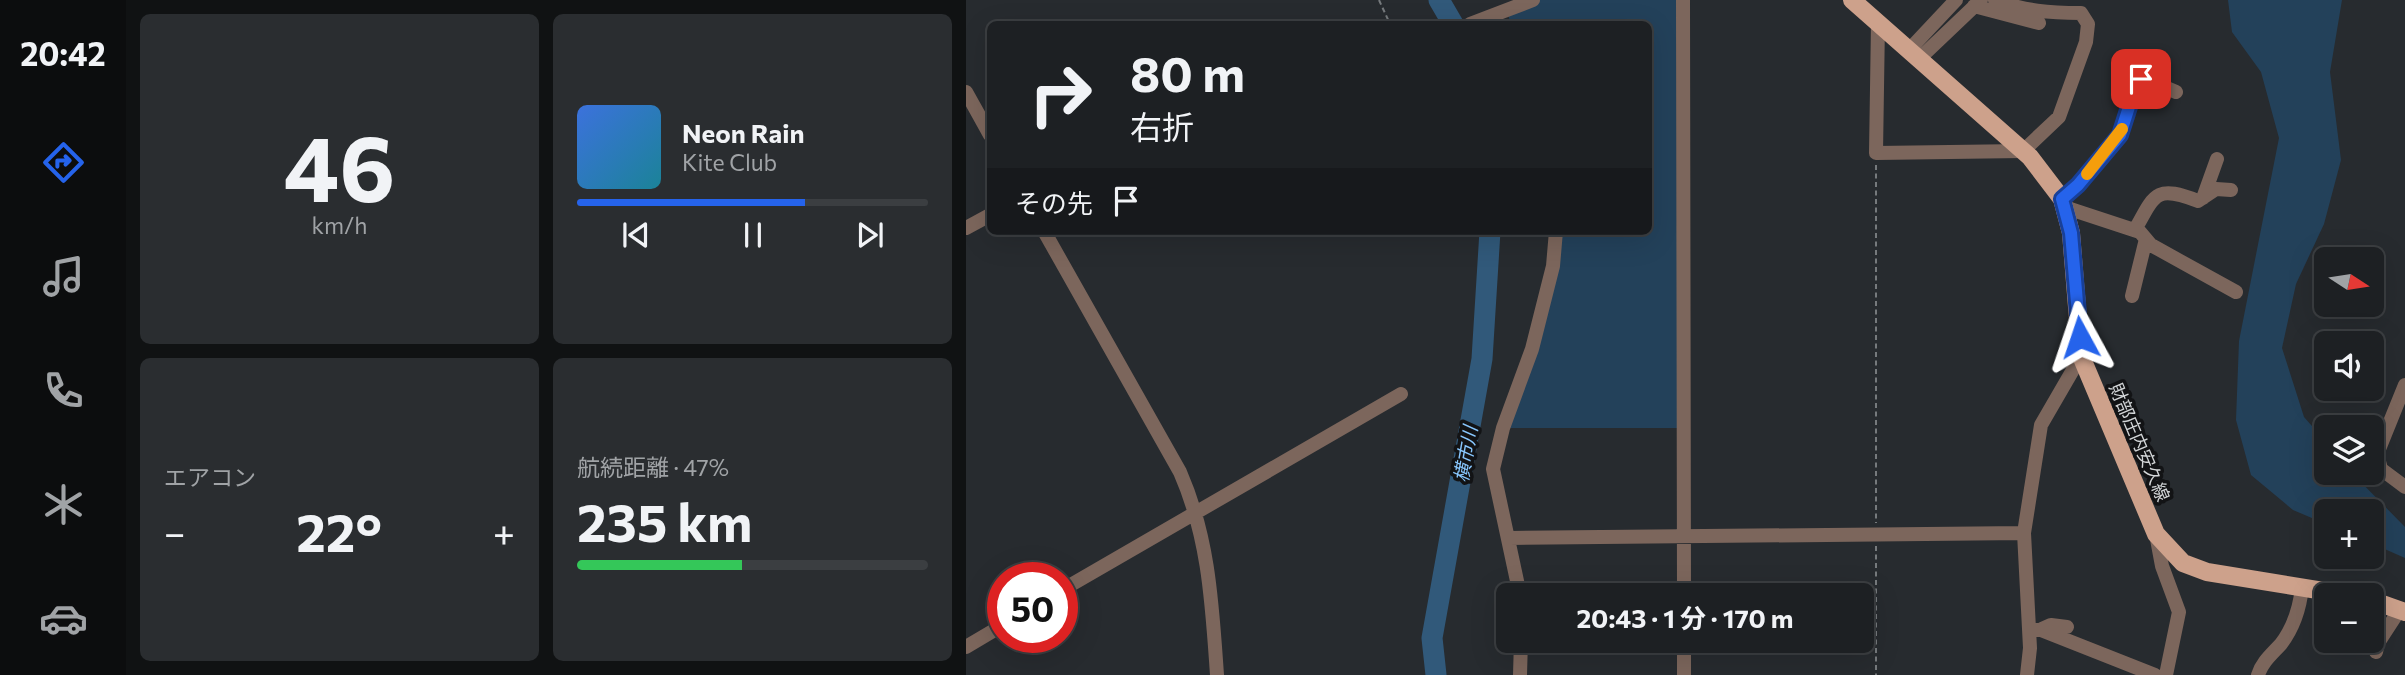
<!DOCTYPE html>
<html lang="ja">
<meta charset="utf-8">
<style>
:root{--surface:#1d2023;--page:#2a2d30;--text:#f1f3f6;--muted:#a0a3a6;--line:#3b3e41;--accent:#2563eb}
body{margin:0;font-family:Commissioner,"Noto Sans JP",sans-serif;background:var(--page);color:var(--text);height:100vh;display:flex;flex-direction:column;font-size:26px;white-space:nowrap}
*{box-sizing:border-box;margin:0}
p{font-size:23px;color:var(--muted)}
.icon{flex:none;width:38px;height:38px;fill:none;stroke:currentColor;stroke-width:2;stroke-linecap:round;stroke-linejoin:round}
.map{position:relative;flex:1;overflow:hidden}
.panel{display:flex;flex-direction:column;gap:14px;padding:14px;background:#101213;width:840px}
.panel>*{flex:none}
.top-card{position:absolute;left:21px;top:21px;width:665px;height:214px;border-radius:10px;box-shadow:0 7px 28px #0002,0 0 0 2px var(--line);background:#1d2023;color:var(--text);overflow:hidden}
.needle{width:46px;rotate:102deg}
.controls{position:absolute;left:1348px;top:247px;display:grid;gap:14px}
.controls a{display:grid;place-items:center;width:70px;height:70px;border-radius:10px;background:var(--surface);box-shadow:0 7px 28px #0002,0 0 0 2px var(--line);font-size:35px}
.speed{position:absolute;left:21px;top:562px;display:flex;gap:14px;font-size:35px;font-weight:700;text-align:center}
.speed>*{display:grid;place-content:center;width:91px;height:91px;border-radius:50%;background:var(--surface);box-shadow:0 7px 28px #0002,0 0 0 2px var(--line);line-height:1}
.speed .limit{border:10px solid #d22;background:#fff;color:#111}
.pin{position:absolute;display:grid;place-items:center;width:60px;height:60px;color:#fff;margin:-30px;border-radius:14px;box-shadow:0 4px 10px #0006}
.me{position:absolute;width:77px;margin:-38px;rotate:355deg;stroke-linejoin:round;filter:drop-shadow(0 0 5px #0008)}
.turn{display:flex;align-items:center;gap:24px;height:147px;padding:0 28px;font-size:32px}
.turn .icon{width:91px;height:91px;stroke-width:2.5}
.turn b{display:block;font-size:49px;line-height:60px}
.then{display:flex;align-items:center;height:66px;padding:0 28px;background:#0003;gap:14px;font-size:26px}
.big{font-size:52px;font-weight:700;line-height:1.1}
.panel .widget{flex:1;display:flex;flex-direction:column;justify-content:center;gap:10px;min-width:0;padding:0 24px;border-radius:10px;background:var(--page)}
.panel .dial{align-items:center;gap:0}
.dial b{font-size:91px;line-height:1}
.song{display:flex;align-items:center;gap:21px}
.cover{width:84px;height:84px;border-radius:10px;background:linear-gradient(135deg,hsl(220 70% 55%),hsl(190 70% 35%))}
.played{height:7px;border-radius:4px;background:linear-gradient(90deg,var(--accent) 65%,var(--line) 65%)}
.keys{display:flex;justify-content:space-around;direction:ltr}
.heat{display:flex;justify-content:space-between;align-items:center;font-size:38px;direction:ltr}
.charge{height:10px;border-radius:5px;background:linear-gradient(90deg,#34c759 47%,var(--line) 0)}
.panel .tiles{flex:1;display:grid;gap:14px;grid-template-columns:repeat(2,1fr)}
.trip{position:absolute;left:530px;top:583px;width:378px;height:70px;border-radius:10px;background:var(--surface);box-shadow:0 7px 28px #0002,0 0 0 2px var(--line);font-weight:700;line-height:70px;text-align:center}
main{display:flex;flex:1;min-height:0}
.dock{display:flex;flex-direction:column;width:126px;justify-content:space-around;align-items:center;background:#0c0d0e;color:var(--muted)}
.dock .icon{width:49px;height:49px}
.dock .selected{color:var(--accent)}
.dock b{font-size:32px;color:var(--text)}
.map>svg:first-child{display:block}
.green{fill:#23415a}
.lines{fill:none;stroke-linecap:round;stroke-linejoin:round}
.river{stroke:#31597a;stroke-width:21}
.path{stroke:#767a7d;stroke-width:2;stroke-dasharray:5 3.5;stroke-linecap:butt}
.minor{stroke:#7c665c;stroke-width:14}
.major{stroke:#cda18b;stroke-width:18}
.route-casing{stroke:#184099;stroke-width:18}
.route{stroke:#2563eb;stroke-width:12}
.slow{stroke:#f59e0b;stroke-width:12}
.labels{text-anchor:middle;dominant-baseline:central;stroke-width:7;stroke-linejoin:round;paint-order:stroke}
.street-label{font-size:18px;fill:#d3d6d8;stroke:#121315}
.water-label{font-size:19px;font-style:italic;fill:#88c7fe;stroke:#121315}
</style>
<main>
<nav class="dock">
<b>20:42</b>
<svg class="icon selected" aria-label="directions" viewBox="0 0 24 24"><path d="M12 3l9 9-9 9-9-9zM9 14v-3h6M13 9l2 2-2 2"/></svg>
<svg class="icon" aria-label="music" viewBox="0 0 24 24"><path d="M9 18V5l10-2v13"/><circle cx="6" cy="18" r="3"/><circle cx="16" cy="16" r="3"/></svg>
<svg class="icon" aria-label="phone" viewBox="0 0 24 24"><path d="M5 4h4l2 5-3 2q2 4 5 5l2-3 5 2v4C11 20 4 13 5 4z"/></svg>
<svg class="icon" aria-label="climate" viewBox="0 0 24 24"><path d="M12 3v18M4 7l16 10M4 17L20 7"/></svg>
<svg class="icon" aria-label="car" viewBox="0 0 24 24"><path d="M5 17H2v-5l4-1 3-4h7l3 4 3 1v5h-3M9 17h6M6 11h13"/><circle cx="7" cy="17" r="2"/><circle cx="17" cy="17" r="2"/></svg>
</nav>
<section class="panel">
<div class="tiles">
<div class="widget dial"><b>46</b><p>km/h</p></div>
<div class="widget">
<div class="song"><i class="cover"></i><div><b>Neon Rain</b><p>Kite Club</p></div></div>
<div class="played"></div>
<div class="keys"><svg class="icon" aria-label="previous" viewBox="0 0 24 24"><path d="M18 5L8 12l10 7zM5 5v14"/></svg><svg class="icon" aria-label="pause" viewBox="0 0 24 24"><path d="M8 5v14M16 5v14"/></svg><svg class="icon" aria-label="next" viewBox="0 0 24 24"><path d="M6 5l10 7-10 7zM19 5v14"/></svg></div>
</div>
<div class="widget"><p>エアコン</p>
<div class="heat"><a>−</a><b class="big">22°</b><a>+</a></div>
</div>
<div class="widget"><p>航続距離 · 47%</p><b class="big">235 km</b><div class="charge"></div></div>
</div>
</section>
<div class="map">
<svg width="1439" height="675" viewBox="0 0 1439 675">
<rect width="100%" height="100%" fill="#272b2f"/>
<path class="green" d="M567 0H717L718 428H537L566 349 590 231H682V24H545L540 9Z
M1262 0H1376L1364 72 1375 160 1358 224 1330 284 1316 348 1338 417 1360 442V472L1386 473 1439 527V558L1405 543V511H1360V524L1327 510 1285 475 1270 420 1273 341 1313 138 1295 72 1266 32Z"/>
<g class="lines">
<path class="river" d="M473 0 487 24
M470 675 466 638 516 359 524 231"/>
<path class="path" d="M413 0 424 24
M910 165V523
M910 546V675"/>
<path class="minor" d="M717 0 718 595
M1008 6 1073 23
M912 23 910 153 1057 151 1093 117 1120 42 1122 24 1115 13C1084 13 1058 11 1029 0
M504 24 567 0
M943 50 990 0
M953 59 1015 0
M0 92 24 135
M1237 198 1251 159
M1096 199 1112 185 1154 135 1171 82 1182 80 1210 92
M1098 207 1174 232 1185 245 1270 292
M0 228 24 215
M1169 230C1189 193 1190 185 1232 201L1250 189 1265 190
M78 231 214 472C243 538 246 604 251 675
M1166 296 1180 239
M1439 385 1411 454 1415 469 1439 487
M1190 534 1196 566 1213 612 1200 675
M544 538 1058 533
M96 590 435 394
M554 595 527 469 537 428 566 349 587 266 590 231
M1076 629 1085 625 1101 627
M1063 630H1075L1189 675
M718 640V675
M0 647 37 625
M1410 652 1412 643 1434 609
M554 675 555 640
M1061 675 1064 648 1058 533 1075 425 1115 356
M1292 675C1296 662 1306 654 1315 644 1327 628 1334 607 1336 587"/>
<path class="major" d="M886 0 1064 157 1096 199 1105 233 1115 356 1190 534 1217 563 1241 572 1382 595
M1405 600 1439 612"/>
</g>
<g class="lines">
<g class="route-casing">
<path id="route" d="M1114 337 1105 233 1096 199 1112 185 1154 135 1171 82 1175 79"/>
</g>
<use href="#route" class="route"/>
<path class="slow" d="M1121 174 1156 129"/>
</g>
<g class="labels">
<g class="street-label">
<text transform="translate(1174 442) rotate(67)">財部庄内安久線</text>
</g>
<g class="water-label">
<text transform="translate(499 454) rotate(-80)">横市川</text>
</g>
</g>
</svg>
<div class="controls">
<a><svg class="needle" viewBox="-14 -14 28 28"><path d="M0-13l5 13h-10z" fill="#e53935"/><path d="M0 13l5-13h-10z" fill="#a0a3a6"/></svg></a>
<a><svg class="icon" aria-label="sound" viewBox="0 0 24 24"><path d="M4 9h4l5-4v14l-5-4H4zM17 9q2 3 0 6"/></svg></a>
<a><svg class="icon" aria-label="layers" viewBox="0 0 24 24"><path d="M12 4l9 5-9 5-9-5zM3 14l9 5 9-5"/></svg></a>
<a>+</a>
<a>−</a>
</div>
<div class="speed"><div class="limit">50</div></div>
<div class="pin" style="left:1175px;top:79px;background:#d93025"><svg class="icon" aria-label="arrive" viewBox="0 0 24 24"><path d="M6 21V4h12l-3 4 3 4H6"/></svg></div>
<svg class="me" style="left:1114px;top:337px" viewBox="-20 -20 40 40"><path d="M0-17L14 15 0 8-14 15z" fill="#2563eb" stroke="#fff" stroke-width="4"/></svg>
<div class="trip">20:43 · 1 分 · 170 m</div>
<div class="top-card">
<div class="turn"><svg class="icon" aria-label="right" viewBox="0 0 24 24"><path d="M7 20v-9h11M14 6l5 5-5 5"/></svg><div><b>80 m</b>右折</div></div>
<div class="then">その先<svg class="icon" aria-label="arrive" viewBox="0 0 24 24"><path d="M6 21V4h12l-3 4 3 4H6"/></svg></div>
</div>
</div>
</main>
